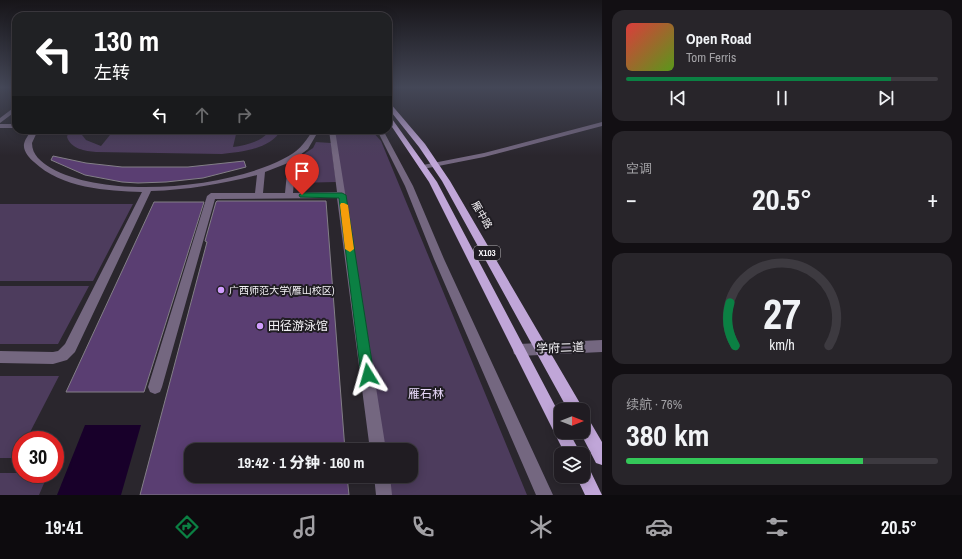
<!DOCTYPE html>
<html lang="zh">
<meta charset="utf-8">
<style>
:root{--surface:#201c22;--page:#28252a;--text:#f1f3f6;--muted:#a2a1a5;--line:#3d3a40;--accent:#0b8043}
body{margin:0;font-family:"Archivo Narrow","Noto Sans SC",sans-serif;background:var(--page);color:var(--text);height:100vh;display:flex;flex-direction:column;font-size:15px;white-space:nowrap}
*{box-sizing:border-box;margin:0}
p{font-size:13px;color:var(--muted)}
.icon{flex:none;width:22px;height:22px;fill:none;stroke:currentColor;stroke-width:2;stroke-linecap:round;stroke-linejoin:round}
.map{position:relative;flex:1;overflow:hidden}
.sheet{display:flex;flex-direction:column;gap:10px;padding:10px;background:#120f13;width:360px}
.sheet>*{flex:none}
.banner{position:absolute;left:12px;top:12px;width:380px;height:122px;border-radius:12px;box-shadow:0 2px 10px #0003,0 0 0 1px var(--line);background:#202124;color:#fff;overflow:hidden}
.needle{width:26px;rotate:90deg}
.tools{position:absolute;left:554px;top:403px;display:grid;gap:8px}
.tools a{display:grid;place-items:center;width:36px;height:36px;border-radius:8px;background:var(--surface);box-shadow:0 2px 10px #0003,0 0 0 1px var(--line);font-size:20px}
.speed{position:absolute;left:12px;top:431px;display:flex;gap:8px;font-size:20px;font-weight:700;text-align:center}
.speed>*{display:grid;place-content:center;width:52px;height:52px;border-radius:50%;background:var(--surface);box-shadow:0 2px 10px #0003,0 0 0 1px var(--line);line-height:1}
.speed .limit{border:6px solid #d22;background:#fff;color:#111}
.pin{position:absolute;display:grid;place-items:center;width:34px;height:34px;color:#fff;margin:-41px -17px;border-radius:50% 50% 50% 0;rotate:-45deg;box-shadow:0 0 4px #0007}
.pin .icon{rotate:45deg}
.me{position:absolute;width:44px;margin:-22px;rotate:352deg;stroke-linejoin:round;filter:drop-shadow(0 0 3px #0008)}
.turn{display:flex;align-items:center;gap:14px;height:84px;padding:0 16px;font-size:18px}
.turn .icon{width:52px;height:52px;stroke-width:2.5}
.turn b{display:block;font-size:28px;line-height:34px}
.lanes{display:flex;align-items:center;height:38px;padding:0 16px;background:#0003;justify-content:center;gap:20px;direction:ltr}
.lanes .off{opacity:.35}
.big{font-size:30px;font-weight:800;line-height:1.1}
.sheet .tile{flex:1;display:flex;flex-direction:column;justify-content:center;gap:6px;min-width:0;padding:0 14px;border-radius:12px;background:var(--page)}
.sheet .dial{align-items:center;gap:0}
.dial svg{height:104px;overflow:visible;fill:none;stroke:var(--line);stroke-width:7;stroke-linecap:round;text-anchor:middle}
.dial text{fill:var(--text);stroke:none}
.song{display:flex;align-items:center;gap:12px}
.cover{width:48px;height:48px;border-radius:6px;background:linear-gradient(135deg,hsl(0 70% 55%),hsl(90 70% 35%))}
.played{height:4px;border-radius:2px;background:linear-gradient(90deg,var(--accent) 85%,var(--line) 85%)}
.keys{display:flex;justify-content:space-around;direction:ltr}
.heat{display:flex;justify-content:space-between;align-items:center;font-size:22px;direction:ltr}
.charge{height:6px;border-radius:3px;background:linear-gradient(90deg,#34c759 76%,var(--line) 0)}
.trip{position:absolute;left:184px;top:443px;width:234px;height:40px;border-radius:12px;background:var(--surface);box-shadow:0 2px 10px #0003,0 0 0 1px var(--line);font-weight:800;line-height:40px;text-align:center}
.dock{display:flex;height:64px;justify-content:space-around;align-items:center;background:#0d0b0e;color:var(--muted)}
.dock .icon{width:28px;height:28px}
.dock .current{color:var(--accent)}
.dock b{font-size:18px;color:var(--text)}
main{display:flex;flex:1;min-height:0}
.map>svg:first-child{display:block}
.green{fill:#4d3c5d}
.water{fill:#18002a}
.building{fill:#5a3e72;stroke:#837f87}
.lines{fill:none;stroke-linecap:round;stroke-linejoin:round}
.minor{fill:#746780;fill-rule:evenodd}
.major{fill:#c0a6d8;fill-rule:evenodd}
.route{fill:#0b8043;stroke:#07532c}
.slow{fill:#f59e0b}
.poi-dot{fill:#d19dfe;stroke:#201d23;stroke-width:1.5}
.labels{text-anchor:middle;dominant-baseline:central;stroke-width:4;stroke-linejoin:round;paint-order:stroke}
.shield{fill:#201d23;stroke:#b5b3b7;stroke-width:1}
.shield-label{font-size:9px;font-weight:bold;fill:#f5f3f7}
.street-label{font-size:10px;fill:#f5f3f7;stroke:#201d23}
.poi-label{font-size:10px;fill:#f5f3f7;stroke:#201d23;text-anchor:start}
.near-poi-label{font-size:12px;fill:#f5f3f7;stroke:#201d23;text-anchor:start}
.near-street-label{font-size:12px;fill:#f5f3f7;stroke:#201d23}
.near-park-label{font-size:12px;fill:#eadafb;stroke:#201d23}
</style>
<main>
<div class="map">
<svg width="602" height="495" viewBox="0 0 602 495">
<rect width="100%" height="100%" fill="#2a262d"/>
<path class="green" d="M69 130H82V135L86 140 101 146 114 130H237L233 147C246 145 262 142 270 130H281C271 149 241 152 222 154L96 152C85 151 71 149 67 137Z
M332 130H371L381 141 527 495H384L382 476H411V450H378Z
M316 142 331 143 336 182 294 183 295 160 313 148Z
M0 204H133L93 281H0Z
M0 286H89L58 344H0Z
M0 376H59L26 440H21V451L18 458H0Z
M0 473H21V474H48L39 495H0Z"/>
<path class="water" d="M85 425H141L121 495H57Z"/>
<path class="building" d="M53 156 86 163 122 167H188L244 161 246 167 203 178 166 182 138 183 122 182 85 175 51 160Z
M217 201H326L345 450H191V476H347L349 495H140L207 242 205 241 216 202Z
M154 202H204L144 392H66Z"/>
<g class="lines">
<path class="minor" d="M16 94V98L11 96 12 95Z
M16 106V111L0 123V118Z
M602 122V126L484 157 423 169 419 167 423 165 484 153Z
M0 124H16V128H0Z
M32 130H38L32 143C32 155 41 162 51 168 107 200 227 188 283 159 298 152 304 144 313 130H319L308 149 296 158 293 193 337 192 329 130H335L386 450H370L337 198 215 199 162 387 160 392 155 394 150 392 148 387 207 196 211 193H255L257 175C222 184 187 190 151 191L75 352 67 360 53 364 0 363V351L53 352 58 351 65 344 142 192C107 191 61 188 34 162 29 158 23 151 24 144 25 139 29 134 32 130ZM288 163 285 193H263L265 172Z
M377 130H383L413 186 444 259 553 495H536L434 259 405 186Z
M602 340V352L519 356 514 354 513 350 514 346 519 344Z
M374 476H390L392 495H376Z"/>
<path class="major" d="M388 102 390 103 425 144 450 181 581 405 583 410V411L568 410 442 181 419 147 388 108Z
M388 115 390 116 437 182 561 417V432H569L581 454H565L429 182 388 121Z
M583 416 588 418 602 442V465L596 463 580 432H583Z
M583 466 589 468 602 495H585L576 476H583Z"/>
</g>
<linearGradient id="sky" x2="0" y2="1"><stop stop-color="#171519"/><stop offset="0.56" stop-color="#444757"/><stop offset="1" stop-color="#444757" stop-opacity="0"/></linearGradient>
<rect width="602" height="156" fill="url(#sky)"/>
<path class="route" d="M302 193H342L346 195 374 375 372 379 368 381 363 379 361 375 339 198 300 197 299 195Z"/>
<path class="slow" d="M341 203H344L348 205 354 249 350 252 345 249 340 205Z"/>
<g class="poi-dot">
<circle cx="221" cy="290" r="4"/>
<circle cx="260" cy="326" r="4"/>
</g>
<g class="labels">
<rect class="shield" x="474" y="246" width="26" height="14" rx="3"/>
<g class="shield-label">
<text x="487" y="253">X103</text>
</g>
<g class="street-label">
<text transform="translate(482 215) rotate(60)">雁中路</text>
</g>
<g class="poi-label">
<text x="229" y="290">广西师范大学(雁山校区)</text>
</g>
<g class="near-poi-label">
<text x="268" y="326">田径游泳馆</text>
</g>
<g class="near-street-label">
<text transform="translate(560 348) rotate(-2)">学府二道</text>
</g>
<g class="near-park-label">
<text x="426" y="394">雁石林</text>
</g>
</g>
</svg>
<div class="tools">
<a><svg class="needle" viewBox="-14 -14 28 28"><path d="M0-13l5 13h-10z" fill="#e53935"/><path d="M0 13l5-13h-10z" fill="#a2a1a5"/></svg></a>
<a><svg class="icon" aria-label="layers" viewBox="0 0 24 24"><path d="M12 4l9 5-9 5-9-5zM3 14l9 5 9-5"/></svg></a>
</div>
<div class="speed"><div class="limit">30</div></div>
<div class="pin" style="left:302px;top:195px;background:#d93025"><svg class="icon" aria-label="arrive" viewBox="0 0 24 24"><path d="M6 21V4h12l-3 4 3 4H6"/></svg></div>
<svg class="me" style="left:368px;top:375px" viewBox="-20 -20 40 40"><path d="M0-17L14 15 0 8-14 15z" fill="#0b8043" stroke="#fff" stroke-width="4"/></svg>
<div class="trip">19:42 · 1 分钟 · 160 m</div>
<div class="banner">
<div class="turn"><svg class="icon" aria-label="left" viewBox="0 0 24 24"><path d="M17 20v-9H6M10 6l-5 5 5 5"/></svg><div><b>130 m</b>左转</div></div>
<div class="lanes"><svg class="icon" aria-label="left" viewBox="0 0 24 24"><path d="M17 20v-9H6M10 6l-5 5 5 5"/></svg><svg class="icon off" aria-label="ahead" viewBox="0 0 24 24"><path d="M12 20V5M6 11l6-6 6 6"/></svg><svg class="icon off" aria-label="right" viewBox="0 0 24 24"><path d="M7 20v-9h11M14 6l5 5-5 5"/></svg></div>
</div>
</div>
<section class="sheet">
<div class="tile">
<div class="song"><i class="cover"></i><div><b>Open Road</b><p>Tom Ferris</p></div></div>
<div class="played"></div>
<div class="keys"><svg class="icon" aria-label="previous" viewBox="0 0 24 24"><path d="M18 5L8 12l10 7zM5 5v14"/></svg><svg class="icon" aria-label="pause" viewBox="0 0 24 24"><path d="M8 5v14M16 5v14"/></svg><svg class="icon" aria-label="next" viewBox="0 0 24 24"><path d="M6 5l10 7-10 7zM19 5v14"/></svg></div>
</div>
<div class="tile"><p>空调</p>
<div class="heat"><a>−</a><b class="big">20.5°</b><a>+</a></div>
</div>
<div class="tile dial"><svg viewBox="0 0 100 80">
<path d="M14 69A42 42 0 1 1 86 69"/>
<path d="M14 69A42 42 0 0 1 10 36" stroke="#0b8043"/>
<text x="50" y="56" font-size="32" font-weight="700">27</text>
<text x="50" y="72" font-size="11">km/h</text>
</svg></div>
<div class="tile"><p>续航 · 76%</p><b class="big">380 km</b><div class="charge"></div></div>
</section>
</main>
<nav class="dock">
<b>19:41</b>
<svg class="icon current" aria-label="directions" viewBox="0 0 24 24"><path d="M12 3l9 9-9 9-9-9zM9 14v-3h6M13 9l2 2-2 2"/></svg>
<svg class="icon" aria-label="music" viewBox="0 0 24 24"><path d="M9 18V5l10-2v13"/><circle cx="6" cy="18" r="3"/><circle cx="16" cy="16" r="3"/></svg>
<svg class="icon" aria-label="phone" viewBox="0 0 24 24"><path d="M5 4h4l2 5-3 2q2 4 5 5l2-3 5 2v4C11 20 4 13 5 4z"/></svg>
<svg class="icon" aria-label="climate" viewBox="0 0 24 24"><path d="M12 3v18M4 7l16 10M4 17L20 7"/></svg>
<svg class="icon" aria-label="car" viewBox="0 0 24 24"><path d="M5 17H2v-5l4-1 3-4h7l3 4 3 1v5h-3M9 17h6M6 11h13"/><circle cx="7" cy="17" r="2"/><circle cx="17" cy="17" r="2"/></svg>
<svg class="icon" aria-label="filters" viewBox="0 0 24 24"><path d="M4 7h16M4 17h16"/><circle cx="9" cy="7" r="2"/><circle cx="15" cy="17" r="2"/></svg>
<b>20.5°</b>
</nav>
